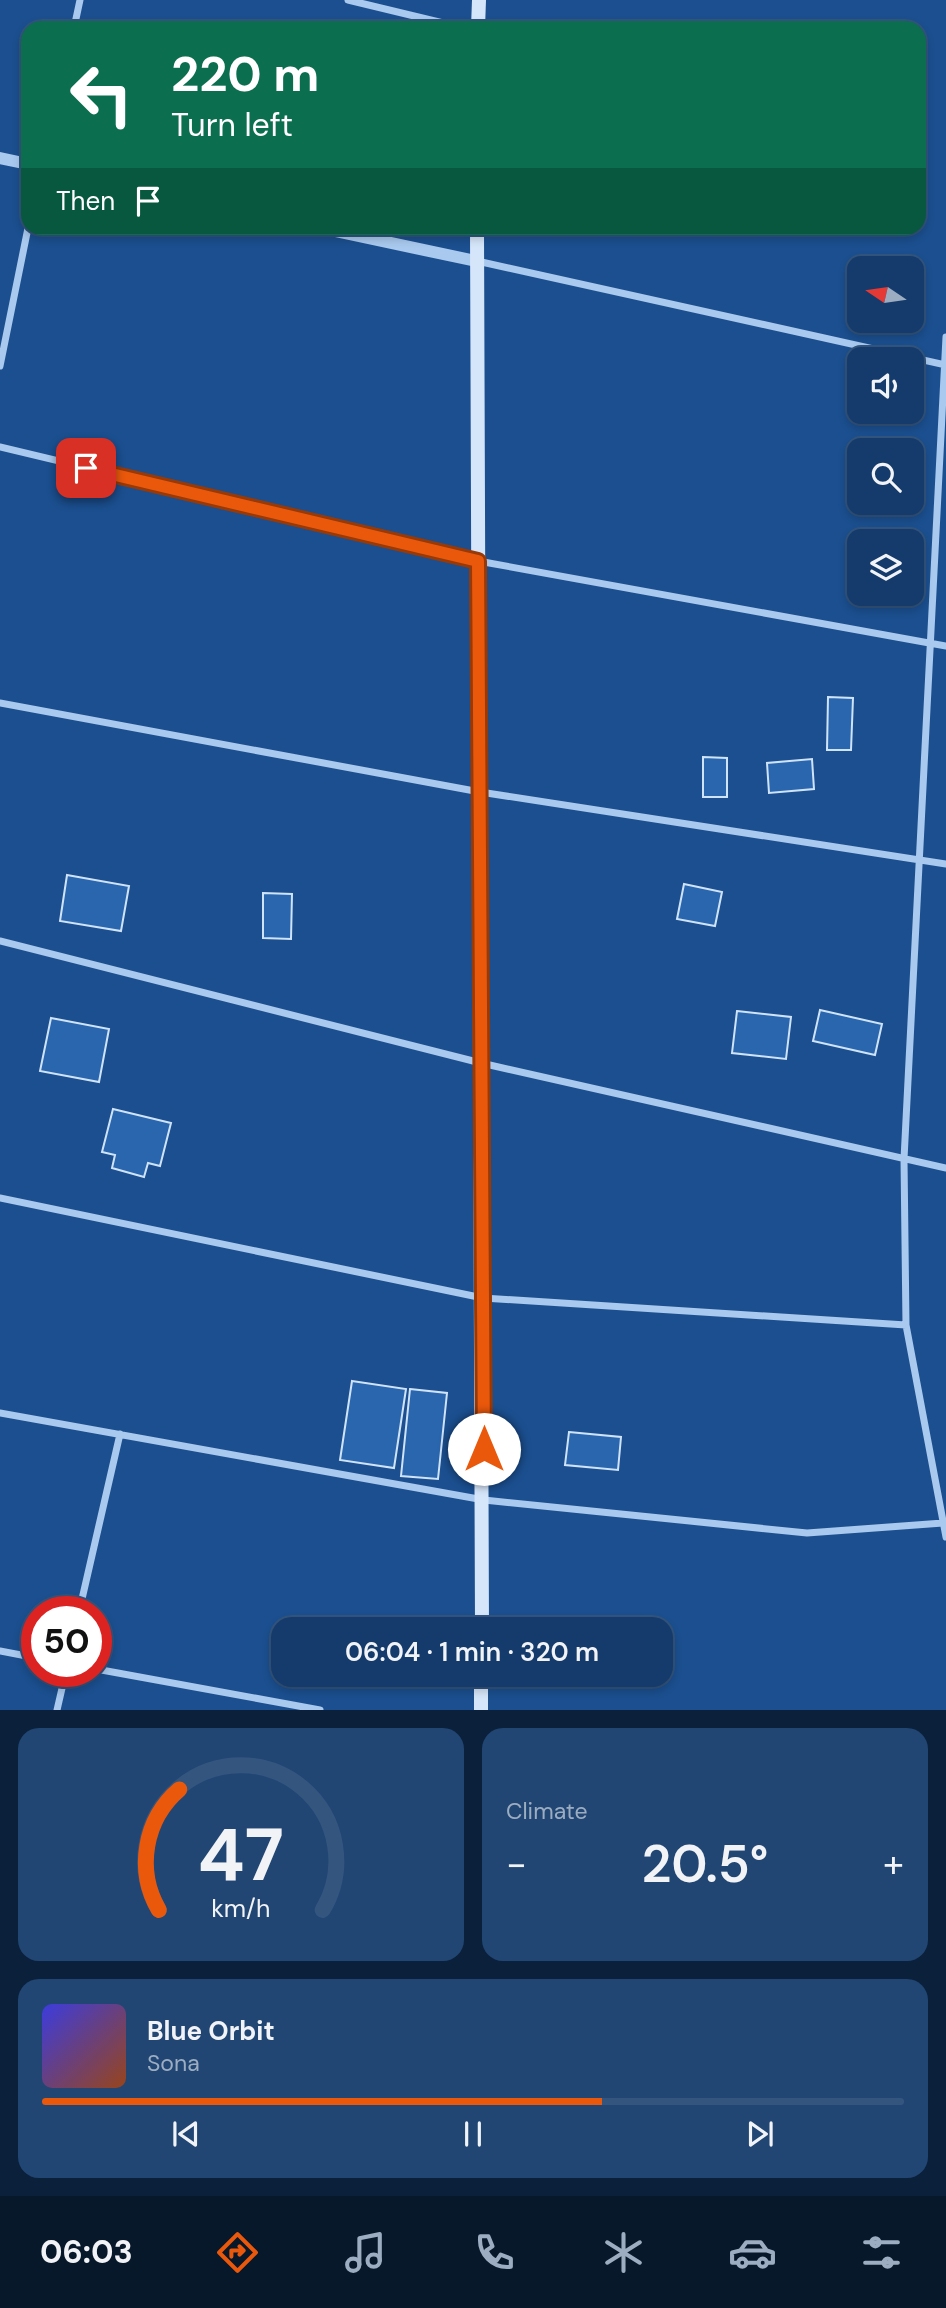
<!DOCTYPE html>
<meta charset="utf-8">
<style>
:root{--surface:#143b6b;--page:#214673;--text:#f1f3f6;--muted:#9dadc1;--line:#33557e;--accent:#ea580c}
body{margin:0;font-family:"DM Sans",sans-serif;background:var(--page);color:var(--text);height:100vh;display:flex;flex-direction:column;font-size:26px;white-space:nowrap}
*{box-sizing:border-box;margin:0}
p{font-size:23px;color:var(--muted)}
.icon{flex:none;width:38px;height:38px;fill:none;stroke:currentColor;stroke-width:2;stroke-linecap:round;stroke-linejoin:round}
.map{position:relative;height:1710px;overflow:hidden}
.panel{display:flex;flex-direction:column;gap:18px;padding:18px;background:#0b203b;flex:1}
.panel>*{flex:none}
.banner{position:absolute;left:21px;top:21px;width:905px;height:214px;border-radius:21px;box-shadow:0 4px 10px #0003,0 0 0 2px var(--line);background:#0b6e4f;color:#fff;overflow:hidden}
.needle{width:46px;rotate:283deg}
.tools{position:absolute;left:847px;top:256px;display:grid;gap:14px}
.tools a{display:grid;place-items:center;width:77px;height:77px;border-radius:14px;background:var(--surface);box-shadow:0 4px 10px #0003,0 0 0 2px var(--line);font-size:35px}
.speed{position:absolute;left:21px;top:1596px;display:flex;gap:14px;font-size:35px;font-weight:700;text-align:center}
.speed>*{display:grid;place-content:center;width:91px;height:91px;border-radius:50%;background:var(--surface);box-shadow:0 4px 10px #0003,0 0 0 2px var(--line);line-height:1}
.speed .limit{border:10px solid #d22;background:#fff;color:#111}
.pin{position:absolute;display:grid;place-items:center;width:60px;height:60px;color:#fff;margin:-30px;border-radius:14px;box-shadow:0 4px 10px #0006}
.me{position:absolute;width:77px;margin:-38px;rotate:0deg;stroke-linejoin:round;filter:drop-shadow(0 0 5px #0008)}
.turn{display:flex;align-items:center;gap:24px;height:147px;padding:0 35px;font-size:32px}
.turn .icon{width:91px;height:91px;stroke-width:2.5}
.turn b{display:block;font-size:49px;line-height:60px}
.then{display:flex;align-items:center;height:66px;padding:0 35px;background:#0003;gap:14px;font-size:26px}
.big{font-size:52px;font-weight:600;line-height:1.1}
.panel .card{flex:1;display:flex;flex-direction:column;justify-content:center;gap:10px;min-width:0;padding:0 24px;border-radius:21px;background:var(--page)}
.panel .dial{align-items:center;gap:0}
.dial svg{height:182px;overflow:visible;fill:none;stroke:var(--line);stroke-width:7;stroke-linecap:round;text-anchor:middle}
.dial text{fill:var(--text);stroke:none}
.song{display:flex;align-items:center;gap:21px}
.cover{width:84px;height:84px;border-radius:10px;background:linear-gradient(135deg,hsl(240 70% 55%),hsl(20 70% 35%))}
.played{height:7px;border-radius:4px;background:linear-gradient(90deg,var(--accent) 65%,var(--line) 65%)}
.keys{display:flex;justify-content:space-around;direction:ltr}
.heat{display:flex;justify-content:space-between;align-items:center;font-size:38px;direction:ltr}
.panel .tiles{flex:1;display:grid;gap:18px;grid-template-columns:1fr 1fr}
.card:last-child{grid-column:span 2}
.trip{position:absolute;left:271px;top:1617px;width:402px;height:70px;border-radius:21px;background:var(--surface);box-shadow:0 4px 10px #0003,0 0 0 2px var(--line);font-weight:600;line-height:70px;text-align:center}
.tab-bar{display:flex;height:112px;justify-content:space-around;align-items:center;background:#08182b;color:var(--muted)}
.tab-bar .icon{width:49px;height:49px}
.tab-bar .current{color:var(--accent)}
.tab-bar b{font-size:32px;color:var(--text)}
.map>svg:first-child{display:block}
.building{fill:#2a66ad;stroke:#cfe3fa;stroke-width:2}
.lines{fill:none;stroke-linecap:round;stroke-linejoin:round}
.minor{stroke:#a9c9ee;stroke-width:7}
.tertiary{stroke:#a9c9ee;stroke-width:12}
.secondary{stroke:#d6e6fa;stroke-width:14}
.route-casing{stroke:#983908;stroke-width:18}
.route{stroke:#ea580c;stroke-width:12}
</style>
<div class="map">
<svg width="946" height="1710" viewBox="0 0 946 1710">
<rect width="100%" height="100%" fill="#1b4f8f"/>
<path class="building" d="M828 697 853 698 851 750H827Z
M703 757 727 758V797H703Z
M812 759 814 789 769 793 767 763Z
M67 875 129 886 121 931 60 921Z
M684 884 722 892 715 926 677 919Z
M263 893 292 894 291 939 263 938Z
M820 1010 882 1024 875 1055 813 1041Z
M737 1011 791 1017 786 1059 732 1053Z
M51 1018 109 1029 99 1082 40 1071Z
M113 1109 171 1123 160 1166 148 1163 144 1177 112 1168 115 1155 102 1152Z
M352 1381 406 1389 394 1468 340 1460Z
M410 1389 447 1393 438 1479 401 1476Z
M569 1432 621 1437 618 1470 565 1465Z"/>
<g class="lines">
<path class="minor" d="M348 0 464 28
M74 28 80 0
M477 261 946 365
M946 337 904 1159 906 1325 946 1537
M0 366 28 228
M0 447 478 561 946 646
M0 703 480 792 946 864
M0 941 481 1063 946 1168
M0 1198 483 1298 906 1325
M0 1413 484 1500 807 1533 943 1523
M79 1612 120 1434
M0 1651 37 1658
M96 1669 320 1710
M57 1710 66 1671"/>
<path class="tertiary" d="M0 158 28 164
M321 228 476 261"/>
<path class="secondary" d="M478 28 479 0
M477 228 482 1629
M481 1710V1675"/>
</g>
<g class="lines">
<g class="route-casing">
<path id="route" d="M86 468 478 561 484 1449"/>
</g>
<use href="#route" class="route"/>
</g>
</svg>
<div class="tools">
<a><svg class="needle" viewBox="-14 -14 28 28"><path d="M0-13l5 13h-10z" fill="#e53935"/><path d="M0 13l5-13h-10z" fill="#9dadc1"/></svg></a>
<a><svg class="icon" aria-label="sound" viewBox="0 0 24 24"><path d="M4 9h4l5-4v14l-5-4H4zM17 9q2 3 0 6"/></svg></a>
<a><svg class="icon" aria-label="search" viewBox="0 0 24 24"><circle cx="10" cy="10" r="6"/><path d="M15 15l6 6"/></svg></a>
<a><svg class="icon" aria-label="layers" viewBox="0 0 24 24"><path d="M12 4l9 5-9 5-9-5zM3 14l9 5 9-5"/></svg></a>
</div>
<div class="speed"><div class="limit">50</div></div>
<div class="pin" style="left:86px;top:468px;background:#d93025"><svg class="icon" aria-label="arrive" viewBox="0 0 24 24"><path d="M6 21V4h12l-3 4 3 4H6"/></svg></div>
<svg class="me" style="left:484px;top:1449px" viewBox="-20 -20 40 40"><circle r="19" fill="#fff"/><path d="M0-13L10 11 0 6-10 11z" fill="#ea580c"/></svg>
<div class="trip">06:04 · 1 min · 320 m</div>
<div class="banner">
<div class="turn"><svg class="icon" aria-label="left" viewBox="0 0 24 24"><path d="M17 20v-9H6M10 6l-5 5 5 5"/></svg><div><b>220 m</b>Turn left</div></div>
<div class="then">Then<svg class="icon" aria-label="arrive" viewBox="0 0 24 24"><path d="M6 21V4h12l-3 4 3 4H6"/></svg></div>
</div>
</div>
<section class="panel">
<div class="tiles">
<div class="card dial"><svg viewBox="0 0 100 80">
<path d="M14 69A42 42 0 1 1 86 69"/>
<path d="M14 69A42 42 0 0 1 23 16" stroke="#ea580c"/>
<text x="50" y="56" font-size="32" font-weight="700">47</text>
<text x="50" y="72" font-size="11">km/h</text>
</svg></div>
<div class="card"><p>Climate</p>
<div class="heat"><a>−</a><b class="big">20.5°</b><a>+</a></div>
</div>
<div class="card">
<div class="song"><i class="cover"></i><div><b>Blue Orbit</b><p>Sona</p></div></div>
<div class="played"></div>
<div class="keys"><svg class="icon" aria-label="previous" viewBox="0 0 24 24"><path d="M18 5L8 12l10 7zM5 5v14"/></svg><svg class="icon" aria-label="pause" viewBox="0 0 24 24"><path d="M8 5v14M16 5v14"/></svg><svg class="icon" aria-label="next" viewBox="0 0 24 24"><path d="M6 5l10 7-10 7zM19 5v14"/></svg></div>
</div>
</div>
</section>
<nav class="tab-bar">
<b>06:03</b>
<svg class="icon current" aria-label="directions" viewBox="0 0 24 24"><path d="M12 3l9 9-9 9-9-9zM9 14v-3h6M13 9l2 2-2 2"/></svg>
<svg class="icon" aria-label="music" viewBox="0 0 24 24"><path d="M9 18V5l10-2v13"/><circle cx="6" cy="18" r="3"/><circle cx="16" cy="16" r="3"/></svg>
<svg class="icon" aria-label="phone" viewBox="0 0 24 24"><path d="M5 4h4l2 5-3 2q2 4 5 5l2-3 5 2v4C11 20 4 13 5 4z"/></svg>
<svg class="icon" aria-label="climate" viewBox="0 0 24 24"><path d="M12 3v18M4 7l16 10M4 17L20 7"/></svg>
<svg class="icon" aria-label="car" viewBox="0 0 24 24"><path d="M5 17H2v-5l4-1 3-4h7l3 4 3 1v5h-3M9 17h6M6 11h13"/><circle cx="7" cy="17" r="2"/><circle cx="17" cy="17" r="2"/></svg>
<svg class="icon" aria-label="filters" viewBox="0 0 24 24"><path d="M4 7h16M4 17h16"/><circle cx="9" cy="7" r="2"/><circle cx="15" cy="17" r="2"/></svg>
</nav>
